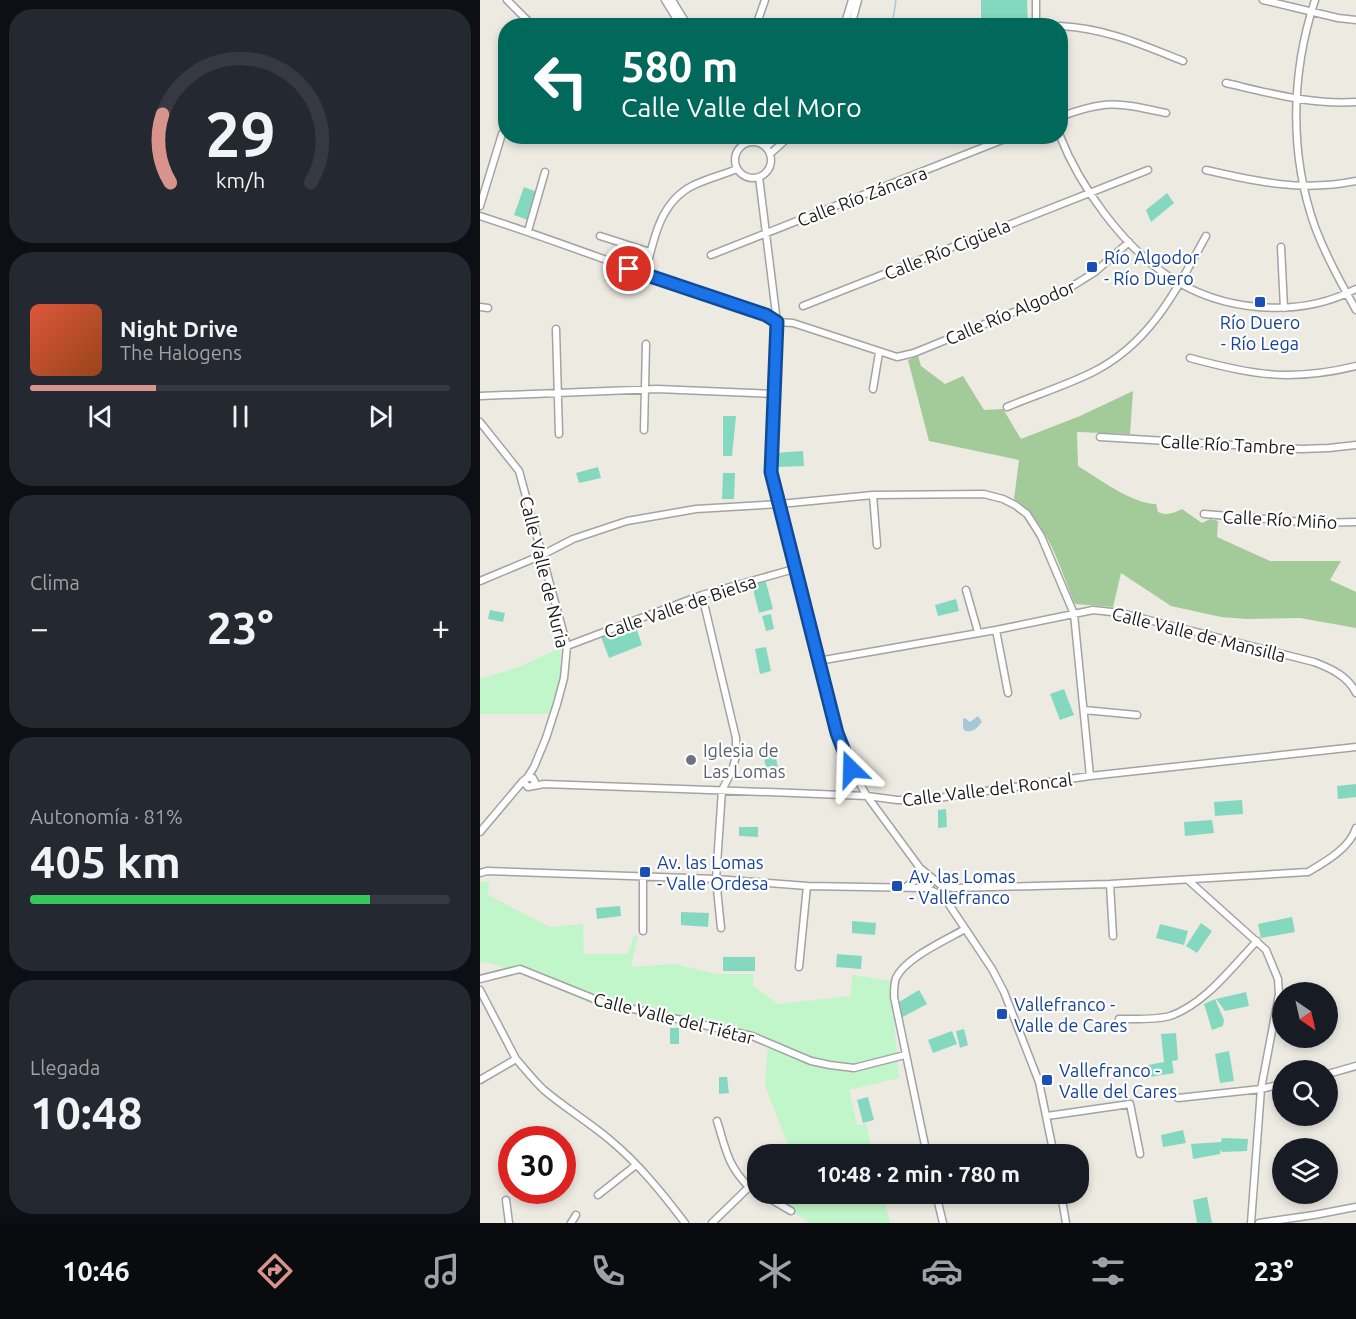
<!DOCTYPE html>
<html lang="es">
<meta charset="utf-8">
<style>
:root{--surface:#171b24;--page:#242831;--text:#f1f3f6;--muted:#9ea1a6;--line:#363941;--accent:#d9938d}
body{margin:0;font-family:Ubuntu,sans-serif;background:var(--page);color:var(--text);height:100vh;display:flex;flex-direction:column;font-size:22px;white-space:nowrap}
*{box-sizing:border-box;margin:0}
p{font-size:20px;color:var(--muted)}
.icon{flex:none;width:33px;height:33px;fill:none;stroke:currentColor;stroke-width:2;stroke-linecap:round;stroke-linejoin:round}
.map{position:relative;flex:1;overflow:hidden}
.sheet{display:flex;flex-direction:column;gap:9px;padding:9px;background:#0d0f14;width:480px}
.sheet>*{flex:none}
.banner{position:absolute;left:18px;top:18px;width:570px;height:126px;border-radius:24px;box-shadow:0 3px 9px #0003;background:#00695c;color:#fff;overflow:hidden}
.needle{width:39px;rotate:146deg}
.controls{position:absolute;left:792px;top:982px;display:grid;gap:12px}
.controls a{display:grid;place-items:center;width:66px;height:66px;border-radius:50%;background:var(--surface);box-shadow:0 3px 9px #0003;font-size:30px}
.speed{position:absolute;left:18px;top:1126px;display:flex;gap:12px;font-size:30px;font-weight:700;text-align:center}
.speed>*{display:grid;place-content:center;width:78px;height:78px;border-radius:50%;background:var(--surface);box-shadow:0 3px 9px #0003;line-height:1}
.speed .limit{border:9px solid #d22;background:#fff;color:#111}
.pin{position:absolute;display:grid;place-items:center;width:51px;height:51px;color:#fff;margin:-26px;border:3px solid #fff;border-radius:50%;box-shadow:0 2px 6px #0007}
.me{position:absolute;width:66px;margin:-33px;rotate:338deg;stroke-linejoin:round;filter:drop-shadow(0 0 4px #0008)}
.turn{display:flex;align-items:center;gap:21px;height:126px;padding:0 24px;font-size:27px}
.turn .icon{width:78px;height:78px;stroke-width:2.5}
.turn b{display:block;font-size:42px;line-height:51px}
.big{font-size:45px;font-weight:600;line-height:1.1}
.sheet .card{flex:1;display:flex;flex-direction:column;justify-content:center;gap:9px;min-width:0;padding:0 21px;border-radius:24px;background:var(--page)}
.sheet .dial{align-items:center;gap:0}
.dial svg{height:156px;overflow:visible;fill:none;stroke:var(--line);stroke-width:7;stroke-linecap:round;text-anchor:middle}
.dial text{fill:var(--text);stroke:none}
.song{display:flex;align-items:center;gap:18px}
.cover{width:72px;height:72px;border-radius:9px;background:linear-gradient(135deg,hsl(10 70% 55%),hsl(20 70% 35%))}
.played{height:6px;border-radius:3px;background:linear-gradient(90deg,var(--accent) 30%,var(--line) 30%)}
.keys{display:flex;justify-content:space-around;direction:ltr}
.heat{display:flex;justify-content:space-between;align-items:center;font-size:33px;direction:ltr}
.charge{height:9px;border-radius:4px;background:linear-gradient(90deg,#34c759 81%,var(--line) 0)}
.trip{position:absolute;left:267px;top:1144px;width:342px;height:60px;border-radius:24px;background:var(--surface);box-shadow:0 3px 9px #0003;font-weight:600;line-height:60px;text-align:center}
.dock{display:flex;height:96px;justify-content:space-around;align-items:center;background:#090b0e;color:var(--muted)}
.dock .icon{width:42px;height:42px}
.dock .active{color:var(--accent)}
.dock b{font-size:27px;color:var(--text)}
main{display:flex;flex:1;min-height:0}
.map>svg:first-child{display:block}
.forest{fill:#a3ca99}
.park{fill:#c1f5ca}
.pitch{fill:#84d8c0}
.water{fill:#a5c8d8}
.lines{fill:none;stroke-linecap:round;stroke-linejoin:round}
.stream{stroke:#a5c8d8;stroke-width:1.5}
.minor-casing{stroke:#a3a3a3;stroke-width:9}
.minor{stroke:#fff;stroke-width:6}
.route-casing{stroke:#114b97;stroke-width:15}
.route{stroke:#1a73e8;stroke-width:10}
.transit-dot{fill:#1a4fb4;stroke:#fff;stroke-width:2}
.worship-dot{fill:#6b7280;stroke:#fff;stroke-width:2}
.labels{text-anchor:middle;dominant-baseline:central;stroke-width:4.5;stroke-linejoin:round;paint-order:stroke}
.street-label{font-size:18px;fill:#1c1c1c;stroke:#fff}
.transit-label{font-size:18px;fill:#164399;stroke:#fff;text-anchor:start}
.worship-label{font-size:18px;fill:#5b616d;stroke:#fff;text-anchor:start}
</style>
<main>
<section class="sheet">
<div class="card dial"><svg viewBox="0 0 100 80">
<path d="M14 69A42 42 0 1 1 86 69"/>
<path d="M14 69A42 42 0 0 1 10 34" stroke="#d9938d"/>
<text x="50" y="56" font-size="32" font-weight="700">29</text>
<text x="50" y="72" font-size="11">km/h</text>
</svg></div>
<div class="card">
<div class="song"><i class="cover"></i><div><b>Night Drive</b><p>The Halogens</p></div></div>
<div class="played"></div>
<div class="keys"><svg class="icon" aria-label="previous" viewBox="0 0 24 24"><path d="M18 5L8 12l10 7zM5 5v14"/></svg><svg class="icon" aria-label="pause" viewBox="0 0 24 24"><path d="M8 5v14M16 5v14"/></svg><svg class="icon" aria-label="next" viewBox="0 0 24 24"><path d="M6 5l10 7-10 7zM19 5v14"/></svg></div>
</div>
<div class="card"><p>Clima</p>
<div class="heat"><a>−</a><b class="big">23°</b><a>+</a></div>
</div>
<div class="card"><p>Autonomía · 81%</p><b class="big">405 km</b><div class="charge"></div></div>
<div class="card"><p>Llegada</p><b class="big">10:48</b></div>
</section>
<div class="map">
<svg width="876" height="1223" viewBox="0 0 876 1223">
<rect width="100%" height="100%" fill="#edeae2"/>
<path class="forest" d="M438 356 441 366 465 384 483 376 504 410 523 409 541 439 600 416 653 391 650 434 597 432 598 466C618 478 652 504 676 504L678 512C686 516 694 513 702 509L722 523 730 519 738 521 737 537 790 561H861L850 580 876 592V628L820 618 767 619 741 617 691 606 641 573 633 607 595 604C579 567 569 523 534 499L539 460 449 441 428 360Z"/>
<path class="park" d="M81 647 80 676 71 714H0V679L42 666Z
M0 882H9L8 895 70 927 103 924 104 954H148L154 936 158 937 151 967 194 964 236 974H273V986L298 1004 371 996 372 975 414 981 412 999 419 1078 369 1090 377 1125 386 1124 393 1155H312L285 1086 288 1045 234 1028 118 1007 48 976 11 963 0 962Z
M298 1194H403L410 1223H330L314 1213 316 1209 297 1197Z"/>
<path class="pitch" d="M501 0H547L548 25H501Z
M44 187 57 192 48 220 34 215Z
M687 193 694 203 671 222 666 210Z
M127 265 135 266 134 282 125 281Z
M243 416H256L252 456H243Z
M323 451 324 466 296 467 295 453Z
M118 467 121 478 99 483 96 473Z
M243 473H255L254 499H242Z
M286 582 293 609 279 613 272 585Z
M476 599 479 611 458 616 455 605Z
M10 610 25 613 23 622 8 619Z
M291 614 294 629 286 631 282 616Z
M155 624 162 645 129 658 121 637Z
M286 647 291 671 280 674 275 649Z
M584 689 594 715 580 720 570 694Z
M294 747 299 774 288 776 282 749Z
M876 784V797L858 799 857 786Z
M762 800 763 814 735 816 734 802Z
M466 809 467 827 458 828V810Z
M732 820 734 833 705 836 704 822Z
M259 827H278V837L259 836Z
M140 906 141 916 117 919 116 908Z
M201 912 229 913 228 927 201 925Z
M812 917 815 932 781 938 778 924Z
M372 921 396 923 395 935 372 933Z
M721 923 732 931 717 953 706 946Z
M680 924 708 931 704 945 676 938Z
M357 954 382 956 381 969 356 967Z
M243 957H275V971H243Z
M439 990 447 1004 419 1019V1002Z
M766 992 769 1006 745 1011 736 999Z
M735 999 744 1020 743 1026 732 1030 724 1004Z
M190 1028H199V1044H190Z
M484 1029 488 1045 480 1048 476 1031Z
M472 1031 477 1044 453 1053 448 1040Z
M696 1033 698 1060 692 1061 694 1073 670 1077 668 1065 684 1062 681 1034Z
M749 1051 754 1081 740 1083 735 1054Z
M239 1077H247L249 1093 239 1094Z
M388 1097 394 1120 383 1123 377 1100Z
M703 1130 706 1143 683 1147 681 1135Z
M742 1138 768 1139 767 1151 742 1152 741 1149 740 1154 713 1159 711 1144 741 1142Z
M727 1197 732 1223H717L713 1200Z"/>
<path class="water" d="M498 716 502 722C497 728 493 733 485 731L483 728V719L485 718 490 722Z"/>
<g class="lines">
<path class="stream" d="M412 26 416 0"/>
<g class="minor-casing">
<path id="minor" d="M27 0 53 26
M185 0 201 26
M192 0 208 26
M783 0 858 18 876 20
M835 0C811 73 809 154 835 227 846 256 861 283 876 310
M276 26 285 0
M364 26 372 0
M371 26 378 0
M556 26V0
M580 26C625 28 663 45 703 61
M746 83C789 93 831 105 876 102
M580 117C627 99 639 103 686 113
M580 136C600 187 643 246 688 276 742 312 818 319 876 289
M255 160a18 18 0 1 1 36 0a18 18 0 1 1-36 0Z
M286 147 300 136
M290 154 310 136
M726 170C778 182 823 192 876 181
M279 177 297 322 291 472 357 733 371 769 387 796 440 868 462 886 466 891 468 903
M0 206 22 134
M0 216C96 247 189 285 286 315L297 322 313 323 417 357 434 353 583 292 615 272 649 242
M48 231 65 172
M120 236 170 252
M801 247 804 308
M231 255 532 136
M165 275C173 242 179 203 212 186 226 179 242 175 257 169
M323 306 668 170
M0 307 8 308
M76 329 79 434
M710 358C772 375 811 382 876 366
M393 389 399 353
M0 396 177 389 294 394
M527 407C555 395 585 386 613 372 671 343 696 290 726 236
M0 422 39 471 87 646 84 678 77 704 66 738 54 767 47 778
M164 430 166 344
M620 437 821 449 849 448 876 445
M393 495 397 545
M724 514 835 523 876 522
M0 581 62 555 93 539 147 521 216 509 300 504 393 495 504 494 523 499 535 505 547 514 561 536 594 614 610 776
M486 590 498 632
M222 595 256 738V756L252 771 242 790 236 879 241 928
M516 630 528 693
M87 646 222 595 314 569
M338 661 516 630 613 610 641 613 834 662C850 668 868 676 876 693
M604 710 657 715
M52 786 55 782 53 778H47L43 781 48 787 64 784 314 793 387 796 417 800H444L610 776 876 747
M0 832 43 781
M0 873 7 871 236 879 327 886 444 888 451 884V878
M163 877V931
M708 880 786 950 798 979 799 994 781 1089 771 1223
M630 884 633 936
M462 886 474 888 630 884 828 872C845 862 870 848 876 828
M426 887 441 876 447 874
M446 888 459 894 468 903 512 969 524 992 559 1082 574 1155
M319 967 327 886
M0 979 40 969 122 1002 272 1036 331 1061 350 1065 374 1068 425 1055
M0 990 36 1059C45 1069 54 1081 64 1090 85 1108 109 1122 130 1140 159 1164 183 1194 205 1223
M639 1019C654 1019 675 1020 690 1016 725 1004 752 967 777 941
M848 1074 876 1066
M0 1080 36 1059
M698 1098 781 1089 802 1084
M567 1116 650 1104 660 1154
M447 1155 414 997C414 991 414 983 416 978 425 958 466 940 485 929
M282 1194 311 1211
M456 1194 463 1223
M581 1194 586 1223
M118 1195 156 1165
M26 1200 29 1223
M91 1223 96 1215
M232 1223 269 1187C247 1165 246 1149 237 1121
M779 1223 834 1215 876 1207"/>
</g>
<use href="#minor" class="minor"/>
</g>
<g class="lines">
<g class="route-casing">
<path id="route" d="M149 269 286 315 297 322 291 472 357 733 371 769"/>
</g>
<use href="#route" class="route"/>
</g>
<g class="transit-dot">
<rect x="606" y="261" width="12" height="12" rx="3"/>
<rect x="774" y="296" width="12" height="12" rx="3"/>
<rect x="159" y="866" width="12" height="12" rx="3"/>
<rect x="411" y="880" width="12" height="12" rx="3"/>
<rect x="516" y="1008" width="12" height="12" rx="3"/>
<rect x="561" y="1074" width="12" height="12" rx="3"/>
</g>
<circle class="worship-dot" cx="211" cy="760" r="6"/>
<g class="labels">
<g class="street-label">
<text transform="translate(382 196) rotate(-21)">Calle Río Záncara</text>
<text transform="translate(467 249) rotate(-22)">Calle Río Cigüela</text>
<text transform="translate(530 312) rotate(-23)">Calle Río Algodor</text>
<text transform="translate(748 444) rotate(3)">Calle Río Tambre</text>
<text transform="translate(800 519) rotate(3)">Calle Río Miño</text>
<text transform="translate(65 572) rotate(76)">Calle Valle de Nuria</text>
<text transform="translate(200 606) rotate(-19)">Calle Valle de Bielsa</text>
<text transform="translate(719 634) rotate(14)">Calle Valle de Mansilla</text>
<text transform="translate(507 789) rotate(-7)">Calle Valle del Roncal</text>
<text transform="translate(194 1018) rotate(14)">Calle Valle del Tiétar</text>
</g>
<g class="transit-label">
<text x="624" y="257">Río Algodor<tspan x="624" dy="21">- Río Duero</tspan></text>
<text x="780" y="322" text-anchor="middle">Río Duero<tspan x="780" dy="21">- Río Lega</tspan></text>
<text x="177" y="862">Av. las Lomas<tspan x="177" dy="21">- Valle Ordesa</tspan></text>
<text x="429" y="876">Av. las Lomas<tspan x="429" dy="21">- Vallefranco</tspan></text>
<text x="534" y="1004">Vallefranco -<tspan x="534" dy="21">Valle de Cares</tspan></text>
<text x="579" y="1070">Vallefranco -<tspan x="579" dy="21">Valle del Cares</tspan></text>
</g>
<g class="worship-label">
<text x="223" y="750">Iglesia de<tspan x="223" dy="21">Las Lomas</tspan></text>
</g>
</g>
</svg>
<div class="controls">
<a><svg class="needle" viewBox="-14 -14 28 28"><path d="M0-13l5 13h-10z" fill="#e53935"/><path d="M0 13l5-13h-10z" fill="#9ea1a6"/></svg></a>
<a><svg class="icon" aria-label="search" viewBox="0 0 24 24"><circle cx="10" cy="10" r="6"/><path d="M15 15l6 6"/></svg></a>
<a><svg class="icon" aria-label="layers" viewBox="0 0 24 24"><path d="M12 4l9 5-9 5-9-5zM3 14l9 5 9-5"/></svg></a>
</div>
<div class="speed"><div class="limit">30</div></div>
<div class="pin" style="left:149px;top:269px;background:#d93025"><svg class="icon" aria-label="arrive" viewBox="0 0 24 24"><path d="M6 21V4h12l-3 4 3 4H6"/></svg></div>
<svg class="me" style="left:371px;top:769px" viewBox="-20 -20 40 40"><path d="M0-17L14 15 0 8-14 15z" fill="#1a73e8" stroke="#fff" stroke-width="4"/></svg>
<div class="trip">10:48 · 2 min · 780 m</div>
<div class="banner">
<div class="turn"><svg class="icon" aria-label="left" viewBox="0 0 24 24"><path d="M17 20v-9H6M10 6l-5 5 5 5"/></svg><div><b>580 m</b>Calle Valle del Moro</div></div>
</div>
</div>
</main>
<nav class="dock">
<b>10:46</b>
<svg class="icon active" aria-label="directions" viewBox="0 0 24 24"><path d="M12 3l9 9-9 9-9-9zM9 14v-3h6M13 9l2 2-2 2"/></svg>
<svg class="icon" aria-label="music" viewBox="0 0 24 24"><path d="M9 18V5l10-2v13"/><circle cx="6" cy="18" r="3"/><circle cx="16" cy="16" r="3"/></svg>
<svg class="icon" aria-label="phone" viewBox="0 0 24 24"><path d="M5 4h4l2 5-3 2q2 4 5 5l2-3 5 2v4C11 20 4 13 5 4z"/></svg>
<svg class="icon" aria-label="climate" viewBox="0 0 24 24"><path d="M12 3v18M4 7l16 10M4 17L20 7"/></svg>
<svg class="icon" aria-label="car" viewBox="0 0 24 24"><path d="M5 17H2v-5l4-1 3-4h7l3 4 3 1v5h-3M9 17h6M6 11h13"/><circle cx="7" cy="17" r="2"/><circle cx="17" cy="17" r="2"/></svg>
<svg class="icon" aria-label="filters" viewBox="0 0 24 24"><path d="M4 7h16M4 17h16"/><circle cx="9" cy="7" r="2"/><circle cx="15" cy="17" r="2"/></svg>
<b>23°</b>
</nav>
